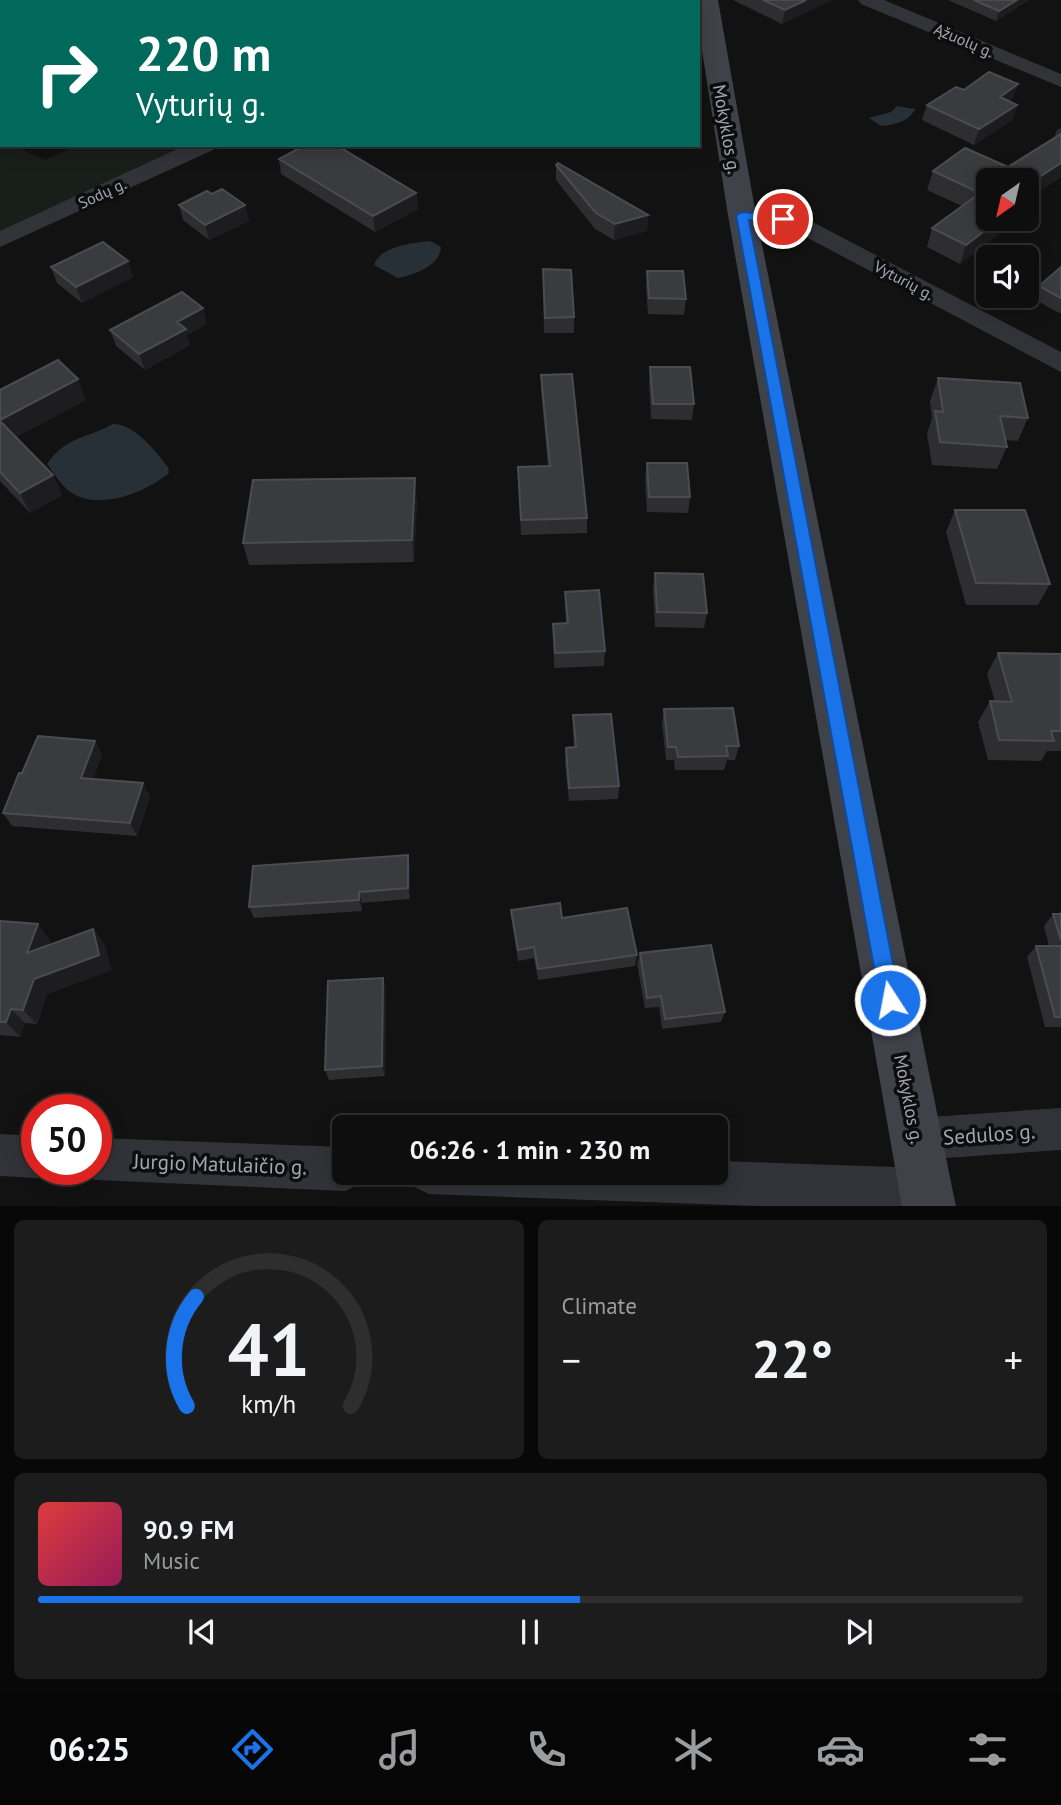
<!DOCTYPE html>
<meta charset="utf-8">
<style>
:root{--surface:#0e0e0e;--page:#1c1c1c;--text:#f1f3f6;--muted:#9b9c9e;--line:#2e2e2e;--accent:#1a73e8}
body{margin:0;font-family:"PT Sans",sans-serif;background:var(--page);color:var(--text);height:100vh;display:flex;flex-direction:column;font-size:26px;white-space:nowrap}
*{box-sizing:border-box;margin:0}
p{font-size:23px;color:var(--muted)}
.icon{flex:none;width:38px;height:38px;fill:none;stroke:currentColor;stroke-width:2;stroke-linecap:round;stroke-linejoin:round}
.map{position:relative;height:1206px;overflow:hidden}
.drawer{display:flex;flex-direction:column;gap:14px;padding:14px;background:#080808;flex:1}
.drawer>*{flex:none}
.hud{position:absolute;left:0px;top:0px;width:700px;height:147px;box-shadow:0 4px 18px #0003,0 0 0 2px var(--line);background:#00695c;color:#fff;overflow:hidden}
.needle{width:46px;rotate:214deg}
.controls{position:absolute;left:976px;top:168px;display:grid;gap:14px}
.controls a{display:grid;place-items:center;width:63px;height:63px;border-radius:10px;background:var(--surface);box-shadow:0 4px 18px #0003,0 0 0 2px var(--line);font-size:35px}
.speed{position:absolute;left:21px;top:1094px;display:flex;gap:14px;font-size:35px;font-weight:700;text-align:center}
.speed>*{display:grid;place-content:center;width:91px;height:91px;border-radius:50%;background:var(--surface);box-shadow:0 4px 18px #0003,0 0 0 2px var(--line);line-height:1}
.speed .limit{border:10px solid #d22;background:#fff;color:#111}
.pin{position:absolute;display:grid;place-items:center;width:60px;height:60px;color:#fff;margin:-30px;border:4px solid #fff;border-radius:50%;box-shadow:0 2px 7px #0007}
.me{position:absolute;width:77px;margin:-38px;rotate:349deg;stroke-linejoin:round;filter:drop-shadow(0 0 5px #0008)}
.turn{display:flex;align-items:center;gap:24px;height:147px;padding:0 21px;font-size:32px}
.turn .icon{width:91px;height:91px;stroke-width:2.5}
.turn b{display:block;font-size:49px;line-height:60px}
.big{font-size:52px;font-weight:700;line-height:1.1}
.drawer .widget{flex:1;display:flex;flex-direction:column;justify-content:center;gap:10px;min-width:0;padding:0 24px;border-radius:10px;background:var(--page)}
.drawer .dial{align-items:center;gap:0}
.dial svg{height:182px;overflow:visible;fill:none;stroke:var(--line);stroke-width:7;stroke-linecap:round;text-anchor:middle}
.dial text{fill:var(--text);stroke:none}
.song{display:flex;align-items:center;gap:21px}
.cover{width:84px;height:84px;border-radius:10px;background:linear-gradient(135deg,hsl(0 70% 55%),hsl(330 70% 35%))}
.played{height:7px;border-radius:4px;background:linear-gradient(90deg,var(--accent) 55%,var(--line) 55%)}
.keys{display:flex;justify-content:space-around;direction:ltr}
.heat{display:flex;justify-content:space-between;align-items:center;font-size:38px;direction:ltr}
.drawer .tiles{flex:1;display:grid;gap:14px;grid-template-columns:1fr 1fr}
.widget:last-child{grid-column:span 2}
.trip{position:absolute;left:332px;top:1115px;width:396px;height:70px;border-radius:10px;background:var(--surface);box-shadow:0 4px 18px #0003,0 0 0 2px var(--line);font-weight:700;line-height:70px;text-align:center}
.tabs{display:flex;height:112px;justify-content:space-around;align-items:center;background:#060606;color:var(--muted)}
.tabs .icon{width:49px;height:49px}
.tabs .selected{color:var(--accent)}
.tabs b{font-size:32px;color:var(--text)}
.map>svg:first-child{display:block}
.green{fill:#181e19}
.water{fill:#272f37}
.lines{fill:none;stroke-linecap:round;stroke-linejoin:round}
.street{fill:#323338;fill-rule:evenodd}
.secondary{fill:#404249;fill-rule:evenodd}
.wall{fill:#2e2e31}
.shaded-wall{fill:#1d1d1f}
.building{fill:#3a3b3f;stroke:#4a4c52;stroke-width:2}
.route{fill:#1a73e8;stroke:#114b97;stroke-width:2}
.labels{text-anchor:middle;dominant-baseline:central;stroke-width:7;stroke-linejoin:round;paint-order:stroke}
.far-street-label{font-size:16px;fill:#a2a6b5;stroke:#0d0d0e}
.street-label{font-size:18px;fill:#a2a6b5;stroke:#0d0d0e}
.near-street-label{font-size:21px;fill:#a2a6b5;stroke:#0d0d0e}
</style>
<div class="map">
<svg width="1061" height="1207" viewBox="0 0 1061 1207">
<rect width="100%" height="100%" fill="#121213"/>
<path class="green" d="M0 140 2 145H12L45 160 78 145H189L0 234Z"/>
<path class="water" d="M897 106 915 109C909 122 894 125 881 126L869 118 891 112Z
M430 241 441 247C440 266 414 275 398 278L374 265C380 246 413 243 430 241Z
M113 424C135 424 155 451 168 467L169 473C147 492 99 511 72 493 62 487 54 473 47 464 66 436 86 439 113 424Z"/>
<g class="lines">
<path class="street" d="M212 0H235L236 2H214Z
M514 0H536L513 2Z
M858 0H884L1061 74V87L861 4Z
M186 145H216L213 150 0 247V231Z
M742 208 770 209 805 218 1061 352V372L789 228 734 220 730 215 734 210Z
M1061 1108V1150L916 1160 901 1154 895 1139 901 1124 916 1118Z
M0 1134 37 1136V1169H53L52 1172 37 1178 0 1176Z
M96 1138 345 1147V1172H365L360 1184 345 1191 96 1180 81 1174 79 1169H96Z
M716 1161 926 1168 941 1175 948 1190 939 1207H782L429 1194 414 1187 408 1172H716Z"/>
<path class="secondary" d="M694 0H718L756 215 956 1207H902L728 215 698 25V2Z"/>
</g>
<path class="wall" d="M733 0H832L782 24Z
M948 0H1029L996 21Z
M1018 84 1012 99 1009 101 1017 105 1012 120 974 145 922 120 927 105 964 90Z
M1061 128V177L1034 195 1028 210 989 219H1018L960 264 927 247 932 228 962 206 927 190 933 171 1008 167 1054 138 1057 130Z
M279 159 416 193 418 209 375 232 281 174Z
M556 165 648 215 647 231 614 240 595 229 556 180Z
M212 194 245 205 249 221 209 240 183 220 179 205Z
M51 267 133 277 82 303 57 283Z
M1061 267V312L1059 313 1034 299 1039 286Z
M543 269 574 317V333H544Z
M647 271 686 299 684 315 648 314 646 286Z
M207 324 187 335 190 345 145 370 116 346 110 330Z
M650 367 694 404 692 420 651 419 649 382Z
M541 375 587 518V533L521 535 518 467H548L541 391Z
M938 378 1028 418 1018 441 1006 440 1007 447 997 469 932 465 927 434 932 418 930 401Z
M0 390 86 400 16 437 53 475 62 495 30 513 0 481Z
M647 463 690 497 688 513 647 512 645 478Z
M417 500 414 562 249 565 243 543Z
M955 510 1050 584 1038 605H966L946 532Z
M655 573 707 613 704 628 655 627 653 588Z
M565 592 605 651 604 666 554 668 553 624 566 623 565 606Z
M998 653 1061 654V751H1047L1041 761 988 760 978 722 990 701 995 702 987 674Z
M664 709 739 746 735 760H727L724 770H675L674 760H666L662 723Z
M573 715 619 786 618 799 569 801 565 762 566 748H574L573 729Z
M95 741 102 755 93 779 150 796 137 836 12 826 3 813 22 773Z
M410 867V899L362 903V911L254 918 249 907Z
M511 910 562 918 637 955 635 966 538 980 534 958 518 961 512 922Z
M1061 911V1027H1045L1027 957 1036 946H1049L1044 926 1053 914 1059 913Z
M0 921 50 940 49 945 93 929 105 945 111 970 47 994 37 1024 25 1023 20 1037 0 1035Z
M640 953 725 1012 721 1022 662 1029 659 1007 645 1008 637 964Z
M383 978 386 989 385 1076 329 1080 325 1070Z"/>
<path class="shaded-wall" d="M806 0H832L782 24 785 10Z
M1017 0H1029L996 21 999 11Z
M2 44V78L0 79V45Z
M1018 84 1012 99 995 113 1000 97Z
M1017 105 1012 120 974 145 979 129Z
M1061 163V177L1034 195 1027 211V185Z
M416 193 418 209 375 232 373 216Z
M245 205 249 221 209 240 205 225Z
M648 215 647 231 614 240 615 224Z
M1000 219H1018L960 264 966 245Z
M128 261 133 277 82 303 76 287Z
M203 308 207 324 187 335 190 345 145 370 139 354 177 322Z
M78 379 86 400 9 441 0 420Z
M53 475 62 495 30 513 20 493Z
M415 478 417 500 414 562 412 540Z
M95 741 102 755 89 791 81 778Z
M143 783 150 796 137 836 130 823Z
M408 855 410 867V899L408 888Z
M359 892 362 903V911L359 900Z
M38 924 50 940 40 968 27 953Z
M93 929 105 945 111 970 47 994 37 1024 23 1010 34 979Z
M383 978 386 989 385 1076 382 1066Z
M11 1009 25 1023 20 1037 6 1022Z"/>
<path class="building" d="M576 0H650V2H672H576Z
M763 0H806L785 10Z
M974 0H1017L999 11Z
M989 72 1018 84 1000 97 1017 105 979 129 927 105 956 87 964 90Z
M1061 134V163L1027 185V180H989V219H1000L966 245 932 228 980 193 933 171 965 148 1008 167Z
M305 145H336L416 193 373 216 279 159Z
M558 163 648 215 615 224 596 213 556 165Z
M1027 188 1035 192 1027 198Z
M222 189 245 205 205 225 179 205 207 191 212 194Z
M103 242 128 261 76 287 51 267Z
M1061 267V298L1039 286Z
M543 269 571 270 574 317 545 318Z
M647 271H683L686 299 649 298Z
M182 292 203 308 177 322 186 329 139 354 110 330Z
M58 360 78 379 0 420V390Z
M650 367H690L694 404H653Z
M572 374 587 518 521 520 518 467 550 466 541 375Z
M938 378 1020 383 1028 418 1000 416 1007 447 940 442 935 411 943 412Z
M0 421 53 475 20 493 0 472Z
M647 463H687L690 497H649Z
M415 478 412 540 243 543 253 480Z
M955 510H1025L1050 584 976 583Z
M655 573 703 574 707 613 657 612Z
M599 590 605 651 555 653 553 624 568 623 565 592Z
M998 653 1061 654V731H1051L1054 741 999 740 990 701 1012 702Z
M733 708 739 746H726L728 756 678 757 676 747H668L664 709Z
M611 714 619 786 569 788 566 748 576 747 573 715Z
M38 736 95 741 81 778 143 783 130 823 3 813 19 773H22Z
M408 855V888L359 892V900L249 907 253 866Z
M560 903 562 918 627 908 637 955 538 969 534 947 518 950 511 910Z
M1053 914H1061V940Z
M0 921 38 924 27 953 93 929 99 955 34 979 23 1010 11 1009 6 1022H0Z
M711 945 725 1012 665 1019 661 996 647 998 640 953Z
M1036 946H1061V1017H1055Z
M383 978 382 1066 325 1070 328 981Z"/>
<path class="route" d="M742 212 783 216 789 219 783 223 749 220 900 1000 897 1007 890 1010 883 1007 880 1000 736 215Z"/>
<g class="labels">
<g class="far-street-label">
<text transform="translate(964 40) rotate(23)">Ąžuolų g.</text>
<text transform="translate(102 193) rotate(-25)">Sodų g.</text>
<text transform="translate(904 280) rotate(28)">Vyturių g.</text>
</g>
<g class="street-label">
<text transform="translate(727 129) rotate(80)">Mokyklos g.</text>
<text transform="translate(909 1099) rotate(79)">Mokyklos g.</text>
</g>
<g class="near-street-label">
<text transform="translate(989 1134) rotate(-4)">Sedulos g.</text>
<text transform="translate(220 1164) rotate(2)">Jurgio Matulaičio g.</text>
</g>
</g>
</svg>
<div class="controls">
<a><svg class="needle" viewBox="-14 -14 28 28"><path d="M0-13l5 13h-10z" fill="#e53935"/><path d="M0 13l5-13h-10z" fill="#9b9c9e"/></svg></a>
<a><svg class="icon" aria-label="sound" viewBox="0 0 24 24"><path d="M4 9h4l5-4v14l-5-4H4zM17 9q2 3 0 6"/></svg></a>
</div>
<div class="speed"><div class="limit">50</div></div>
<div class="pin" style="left:783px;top:219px;background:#d93025"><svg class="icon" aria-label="arrive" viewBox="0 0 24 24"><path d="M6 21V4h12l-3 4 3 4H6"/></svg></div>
<svg class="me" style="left:890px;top:1000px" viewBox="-20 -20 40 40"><circle r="17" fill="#1a73e8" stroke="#fff" stroke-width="3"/><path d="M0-11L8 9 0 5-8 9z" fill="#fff"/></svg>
<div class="trip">06:26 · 1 min · 230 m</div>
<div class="hud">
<div class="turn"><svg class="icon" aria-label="right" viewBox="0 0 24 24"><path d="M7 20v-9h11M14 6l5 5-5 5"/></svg><div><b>220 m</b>Vyturių g.</div></div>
</div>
</div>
<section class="drawer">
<div class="tiles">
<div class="widget dial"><svg viewBox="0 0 100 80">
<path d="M14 69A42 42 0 1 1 86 69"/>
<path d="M14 69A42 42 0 0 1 18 21" stroke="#1a73e8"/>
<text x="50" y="56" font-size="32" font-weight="700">41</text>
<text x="50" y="72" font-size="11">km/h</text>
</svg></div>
<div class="widget"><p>Climate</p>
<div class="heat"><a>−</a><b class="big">22°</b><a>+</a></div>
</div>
<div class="widget">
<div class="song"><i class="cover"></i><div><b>90.9 FM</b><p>Music</p></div></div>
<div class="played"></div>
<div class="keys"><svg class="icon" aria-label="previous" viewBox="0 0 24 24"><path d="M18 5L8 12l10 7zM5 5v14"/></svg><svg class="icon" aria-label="pause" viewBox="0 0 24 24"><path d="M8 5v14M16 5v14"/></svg><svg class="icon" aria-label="next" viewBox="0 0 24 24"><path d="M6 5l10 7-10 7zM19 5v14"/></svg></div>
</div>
</div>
</section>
<nav class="tabs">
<b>06:25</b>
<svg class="icon selected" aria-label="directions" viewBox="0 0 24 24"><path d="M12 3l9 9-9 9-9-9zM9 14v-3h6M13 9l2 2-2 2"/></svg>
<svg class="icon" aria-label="music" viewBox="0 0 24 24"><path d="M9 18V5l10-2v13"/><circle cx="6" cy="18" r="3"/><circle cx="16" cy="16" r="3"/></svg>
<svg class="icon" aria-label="phone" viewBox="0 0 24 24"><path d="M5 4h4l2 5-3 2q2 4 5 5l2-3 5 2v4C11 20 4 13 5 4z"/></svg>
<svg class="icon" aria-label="climate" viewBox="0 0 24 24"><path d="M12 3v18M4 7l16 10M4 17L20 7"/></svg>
<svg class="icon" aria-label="car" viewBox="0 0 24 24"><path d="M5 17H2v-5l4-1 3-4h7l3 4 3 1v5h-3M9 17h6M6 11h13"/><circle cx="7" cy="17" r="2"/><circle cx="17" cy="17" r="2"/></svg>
<svg class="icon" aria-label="filters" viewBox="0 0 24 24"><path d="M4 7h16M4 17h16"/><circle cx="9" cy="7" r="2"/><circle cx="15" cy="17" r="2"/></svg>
</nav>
